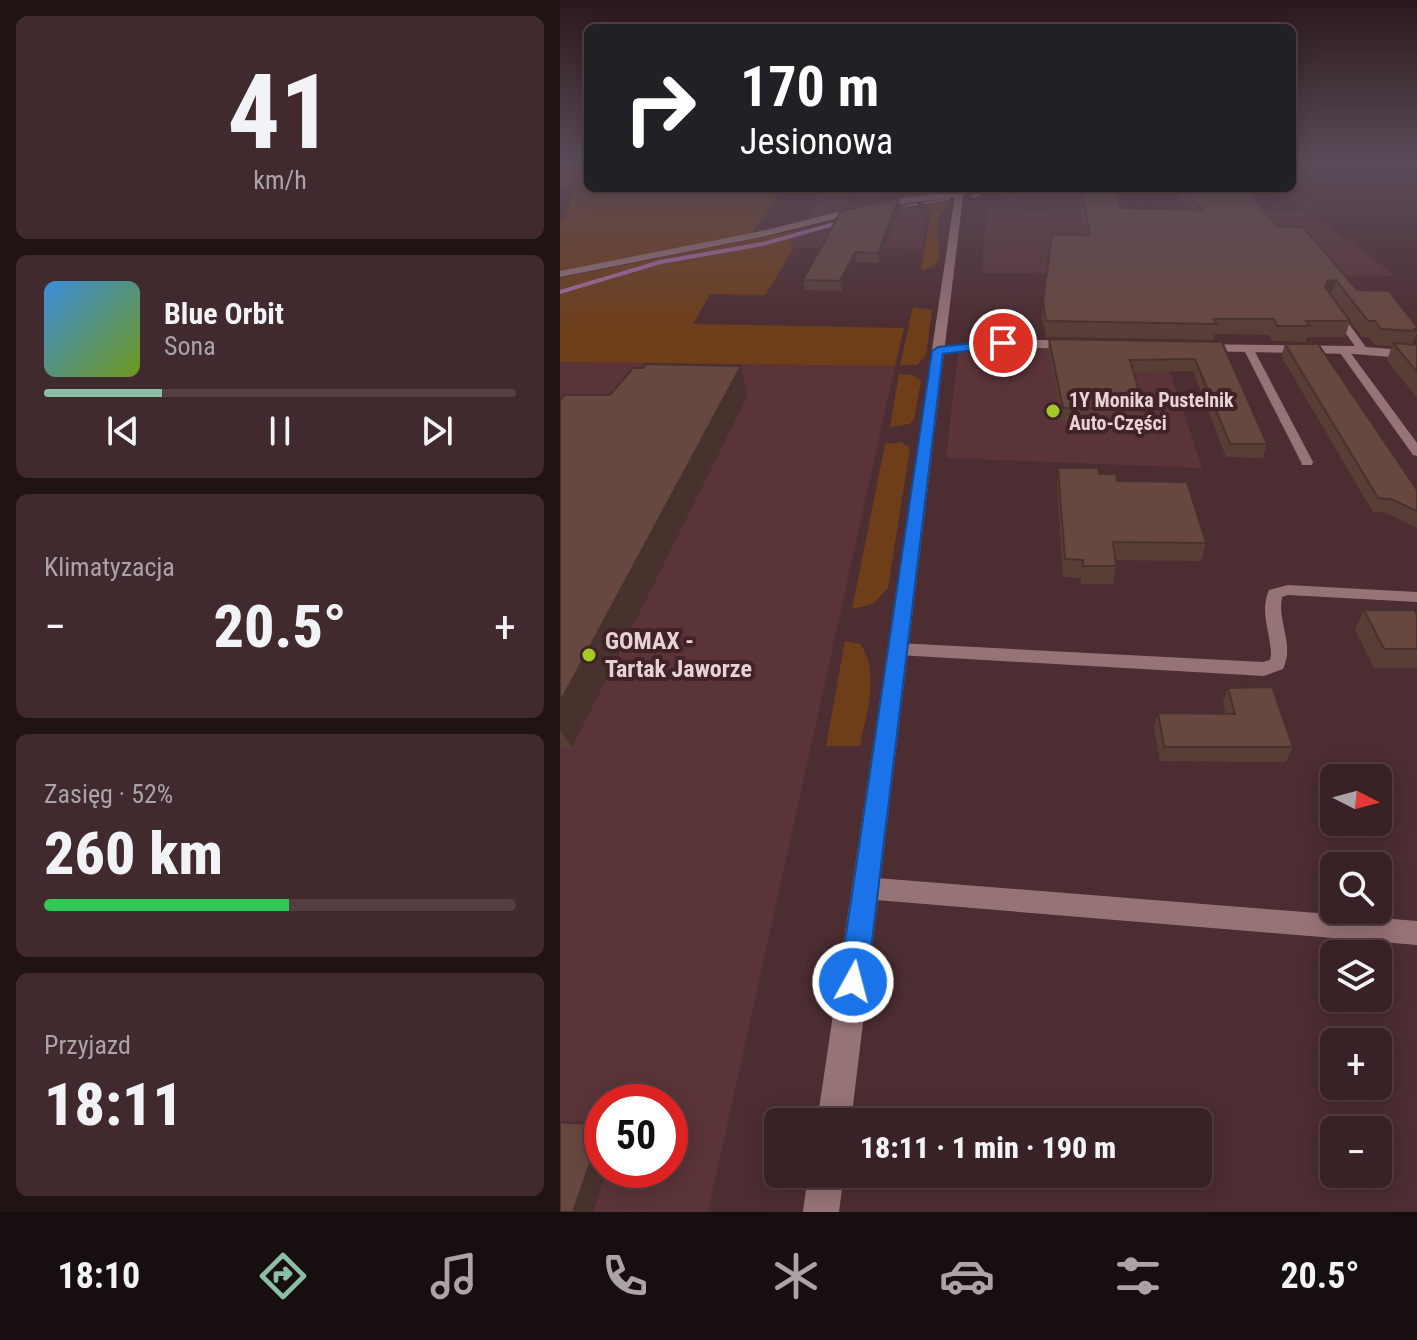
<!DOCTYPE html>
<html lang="pl">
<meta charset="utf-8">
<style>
:root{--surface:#392225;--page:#402a2d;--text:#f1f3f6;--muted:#aba4a7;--line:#533f42;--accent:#8abfa5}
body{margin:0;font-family:"Roboto Condensed",sans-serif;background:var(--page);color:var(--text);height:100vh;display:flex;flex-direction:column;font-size:30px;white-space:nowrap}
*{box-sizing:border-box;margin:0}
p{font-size:26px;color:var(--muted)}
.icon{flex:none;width:44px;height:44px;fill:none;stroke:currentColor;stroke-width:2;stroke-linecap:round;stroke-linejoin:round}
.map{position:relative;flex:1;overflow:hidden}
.side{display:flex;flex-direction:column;gap:16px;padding:16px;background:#1f1314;width:560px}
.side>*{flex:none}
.top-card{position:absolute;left:24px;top:24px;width:712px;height:168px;border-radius:12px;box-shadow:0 4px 20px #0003,0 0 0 2px var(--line);background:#202124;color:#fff;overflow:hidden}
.needle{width:52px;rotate:96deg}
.fabs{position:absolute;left:760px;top:764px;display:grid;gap:16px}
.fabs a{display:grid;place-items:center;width:72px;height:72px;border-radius:12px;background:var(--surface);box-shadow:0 4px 20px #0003,0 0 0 2px var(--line);font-size:40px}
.speed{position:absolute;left:24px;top:1084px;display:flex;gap:16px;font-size:40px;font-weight:700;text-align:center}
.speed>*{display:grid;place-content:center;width:104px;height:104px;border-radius:50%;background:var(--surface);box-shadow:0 4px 20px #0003,0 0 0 2px var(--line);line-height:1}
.speed .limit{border:12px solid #d22;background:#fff;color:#111}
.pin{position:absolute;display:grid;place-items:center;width:68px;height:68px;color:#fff;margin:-34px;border:4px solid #fff;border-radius:50%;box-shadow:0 2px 8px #0007}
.me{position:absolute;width:88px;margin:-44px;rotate:7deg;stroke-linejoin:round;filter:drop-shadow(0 0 6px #0008)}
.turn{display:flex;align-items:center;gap:28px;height:168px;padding:0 24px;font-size:36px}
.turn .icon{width:104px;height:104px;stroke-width:2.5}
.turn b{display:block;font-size:56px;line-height:68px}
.big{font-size:60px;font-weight:800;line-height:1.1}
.side .tile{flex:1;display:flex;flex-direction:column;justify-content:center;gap:12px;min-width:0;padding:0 28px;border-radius:12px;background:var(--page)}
.side .dial{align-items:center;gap:0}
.dial b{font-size:104px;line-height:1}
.song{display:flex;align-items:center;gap:24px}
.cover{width:96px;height:96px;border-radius:12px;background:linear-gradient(135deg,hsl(210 70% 55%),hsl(80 70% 35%))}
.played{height:8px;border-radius:4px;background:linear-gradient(90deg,var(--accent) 25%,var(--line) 25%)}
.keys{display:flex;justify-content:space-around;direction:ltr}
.heat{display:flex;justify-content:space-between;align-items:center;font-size:44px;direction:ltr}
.charge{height:12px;border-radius:6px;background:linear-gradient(90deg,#34c759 52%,var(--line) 0)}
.trip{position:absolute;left:204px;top:1108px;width:448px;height:80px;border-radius:12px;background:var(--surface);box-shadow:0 4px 20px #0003,0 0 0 2px var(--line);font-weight:800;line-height:80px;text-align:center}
.tab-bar{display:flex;height:128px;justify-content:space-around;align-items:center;background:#170e0f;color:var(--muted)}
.tab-bar .icon{width:56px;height:56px}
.tab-bar .current{color:var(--accent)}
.tab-bar b{font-size:36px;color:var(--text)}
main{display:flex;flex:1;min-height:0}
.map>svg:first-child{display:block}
.built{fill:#5a3439;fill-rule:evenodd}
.green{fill:#6e3e19}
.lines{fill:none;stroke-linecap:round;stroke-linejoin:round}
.stream{fill:#a66ea7;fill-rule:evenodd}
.service{fill:#967377;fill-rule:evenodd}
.minor{fill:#967377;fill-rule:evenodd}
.secondary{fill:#967377;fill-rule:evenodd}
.wall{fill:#593e38}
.shaded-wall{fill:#48322e}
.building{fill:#674841;stroke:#48322e;stroke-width:2}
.route{fill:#1a73e8;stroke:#114b97;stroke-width:2}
.poi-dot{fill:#a4c825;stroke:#412327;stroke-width:3}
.labels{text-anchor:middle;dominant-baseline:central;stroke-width:8;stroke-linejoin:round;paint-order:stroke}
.far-poi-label{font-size:20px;font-weight:bold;fill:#e7d2d4;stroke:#412327;text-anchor:start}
.poi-label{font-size:24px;font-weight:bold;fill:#e7d2d4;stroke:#412327;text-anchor:start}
</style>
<main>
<section class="side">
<div class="tile dial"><b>41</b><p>km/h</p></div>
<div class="tile">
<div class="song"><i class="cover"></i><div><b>Blue Orbit</b><p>Sona</p></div></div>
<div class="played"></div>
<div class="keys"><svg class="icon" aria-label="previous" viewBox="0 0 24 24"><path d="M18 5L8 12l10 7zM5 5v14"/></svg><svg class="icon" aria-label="pause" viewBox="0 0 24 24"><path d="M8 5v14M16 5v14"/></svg><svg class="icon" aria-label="next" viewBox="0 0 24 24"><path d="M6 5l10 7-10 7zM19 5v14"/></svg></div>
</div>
<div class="tile"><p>Klimatyzacja</p>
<div class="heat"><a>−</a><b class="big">20.5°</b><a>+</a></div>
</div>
<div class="tile"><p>Zasięg · 52%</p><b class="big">260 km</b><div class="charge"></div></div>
<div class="tile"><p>Przyjazd</p><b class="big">18:11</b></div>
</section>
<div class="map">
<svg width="857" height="1212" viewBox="0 0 857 1212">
<rect width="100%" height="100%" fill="#4c2d31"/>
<path class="built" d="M264 188H354L351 197 248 220Z
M428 188H557L562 204 459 203Z
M354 202 367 215 362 249 234 248 228 244 234 231Z
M427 208 747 210 836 276 422 273Z
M441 346 603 349 642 468 386 458 398 353Z
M0 362 335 366 148 1212H0ZM42 1102H110V1170H42Z"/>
<path class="green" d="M28 162V188H222L192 233 0 272V223L9 210 12 187H0V163Z
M389 197C390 207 382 209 379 219 371 239 394 266 361 270L371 215 363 201Z
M234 231 228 244 234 248 205 295 150 294 133 324 344 328 335 366 0 362V278Z
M353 307 372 310 366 355 357 365H340Z
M339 374 353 375 361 381 354 419 350 424 330 427Z
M341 442 350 448 328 588 313 604 292 609 325 444Z
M285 641 300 644C321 673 306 713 300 746H266Z"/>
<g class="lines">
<path class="stream" d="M426 188H432L414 198 410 197Z
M388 198 390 200 364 204 362 203Z
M357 203 359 205 344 207 342 206Z
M286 219 288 222 203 246 101 264 0 294V290L100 260 202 242Z"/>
<path class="service" d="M370 188H377L382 194 377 195Z
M772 309H778L808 350 807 352H799L770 311Z
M684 346 693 348 753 462 752 465H742L741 462 683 348Z
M779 348H787L857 443V456L853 455 778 350Z
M728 585 857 592V602L728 595 722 597C717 622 735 644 723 669L704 676 338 655 332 653 330 649 332 645 338 643 703 662 710 660 711 655C711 633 699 612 709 590Z
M304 877 857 921V945L304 899 296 896 293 888 296 880Z"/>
<path class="minor" d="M399 191 402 196 326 206 206 236 0 277V271L206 230 326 200Z
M443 339 513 341 519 345 513 349 443 347 378 355 372 351 378 347Z
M632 344 793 346 857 351V359L793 354 637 351 632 350Z"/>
<path class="secondary" d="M396 188H404L291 1122H257Z
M248 1174H284L279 1212H243Z"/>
</g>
<path class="wall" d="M265 188H347L345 195 290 206 289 198H273L272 189Z
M517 188H552L560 208 629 210 612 188H686L717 227 797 290 857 327V333L852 345H857V398L827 360 832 346 815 345 809 337H802L780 308 790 321 785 337H747L745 342 713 341 709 335 655 334 653 340 486 337 482 317 483 302 526 235Z
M339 198 340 207 319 263 296 262 282 291 245 290 243 280Z
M489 339 662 342 707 444 703 458 666 457 633 371 574 372 582 402 580 415H532L531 421H502L488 351Z
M725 344 857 490V528L824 512H813L721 356Z
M181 366 188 395 12 748H0V400L50 395Z
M498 468 539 474 557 481 646 543 641 561 555 560 556 566 553 584H521V578L503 577 497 485Z
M804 610 857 615V668H814L795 629Z
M668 688 733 747 726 762 600 761 594 727 598 713 666 714 663 702Z"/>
<path class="shaded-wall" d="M302 188H347L345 195 290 206 288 191Z
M339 198 340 207 319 263 318 253Z
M295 252 296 262 282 291 280 281Z
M776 280 771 295 763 296 767 281Z
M181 366 188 395 12 748 0 730V702Z
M42 1128V1170H47L33 1212H13Z"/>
<path class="building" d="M521 188H552L560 208 642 210 624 188H686L717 227H743L797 290 829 291 857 327V329H855L857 331 821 329 815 321H808L776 280 767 281 765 287 790 321H746L750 326H717L714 319H654L657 324 486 321 483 302 492 235H530Z
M339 198 318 253 295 252 280 281 243 280 281 211Z
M489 339 662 342 707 444H670L635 359 570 360 582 402H532L533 408H503Z
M833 343 857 345V372Z
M725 344H758L857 490V511L831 499 818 498Z
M86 364 181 366 0 702V400L5 395H50L73 368H83Z
M498 468H538L539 474H556L557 481 627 482 646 543 553 542 556 566H523V560L505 559Z
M804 610H854L857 615V649H824Z
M712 687 733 747H604L598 713 675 714 668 688Z
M0 1122 42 1125V1128L13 1212H0Z"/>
<linearGradient id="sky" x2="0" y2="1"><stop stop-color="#2a191b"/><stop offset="0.49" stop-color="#5b4c5a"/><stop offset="1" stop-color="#5b4c5a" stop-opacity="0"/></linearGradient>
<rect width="857" height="332" fill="url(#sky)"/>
<path class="route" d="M443 340 447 341V346L383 354 307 982 303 991 293 995 283 991 279 982 372 351 378 347Z"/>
<g class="poi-dot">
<circle cx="493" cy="411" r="8"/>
<circle cx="29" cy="655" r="8"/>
</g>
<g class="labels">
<g class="far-poi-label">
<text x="509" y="400">1Y Monika Pustelnik<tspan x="509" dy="23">Auto-Części</tspan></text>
</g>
<g class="poi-label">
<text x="45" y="641">GOMAX -<tspan x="45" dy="28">Tartak Jaworze</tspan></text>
</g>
</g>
</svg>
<div class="fabs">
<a><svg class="needle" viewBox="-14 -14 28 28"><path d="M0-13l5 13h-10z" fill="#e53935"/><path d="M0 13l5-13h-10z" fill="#aba4a7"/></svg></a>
<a><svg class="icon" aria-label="search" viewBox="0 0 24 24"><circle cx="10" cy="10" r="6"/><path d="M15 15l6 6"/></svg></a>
<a><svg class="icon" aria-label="layers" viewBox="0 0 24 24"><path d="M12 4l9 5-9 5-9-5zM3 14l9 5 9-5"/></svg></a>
<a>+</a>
<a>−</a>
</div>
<div class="speed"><div class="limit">50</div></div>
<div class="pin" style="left:443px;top:343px;background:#d93025"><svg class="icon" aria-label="arrive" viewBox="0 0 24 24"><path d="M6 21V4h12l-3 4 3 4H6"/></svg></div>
<svg class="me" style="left:293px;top:982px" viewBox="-20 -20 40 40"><circle r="17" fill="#1a73e8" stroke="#fff" stroke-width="3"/><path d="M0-11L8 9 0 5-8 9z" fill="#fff"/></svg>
<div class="trip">18:11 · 1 min · 190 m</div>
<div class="top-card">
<div class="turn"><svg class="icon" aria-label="right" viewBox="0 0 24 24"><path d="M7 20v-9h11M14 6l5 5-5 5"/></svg><div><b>170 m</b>Jesionowa</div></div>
</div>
</div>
</main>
<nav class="tab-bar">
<b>18:10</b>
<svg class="icon current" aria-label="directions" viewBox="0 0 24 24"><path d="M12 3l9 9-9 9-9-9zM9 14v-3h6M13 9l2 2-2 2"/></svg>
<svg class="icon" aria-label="music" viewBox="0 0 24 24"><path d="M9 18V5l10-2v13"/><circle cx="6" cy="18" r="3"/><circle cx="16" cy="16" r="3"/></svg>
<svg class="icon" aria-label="phone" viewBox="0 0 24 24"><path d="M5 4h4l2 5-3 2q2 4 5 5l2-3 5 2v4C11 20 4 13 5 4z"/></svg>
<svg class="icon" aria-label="climate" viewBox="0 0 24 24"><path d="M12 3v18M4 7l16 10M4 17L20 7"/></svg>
<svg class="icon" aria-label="car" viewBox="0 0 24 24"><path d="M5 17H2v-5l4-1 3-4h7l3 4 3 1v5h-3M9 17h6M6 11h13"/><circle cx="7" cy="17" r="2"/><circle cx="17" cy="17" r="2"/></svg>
<svg class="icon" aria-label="filters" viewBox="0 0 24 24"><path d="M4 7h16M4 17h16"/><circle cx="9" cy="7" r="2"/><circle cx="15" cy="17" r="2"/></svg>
<b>20.5°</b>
</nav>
